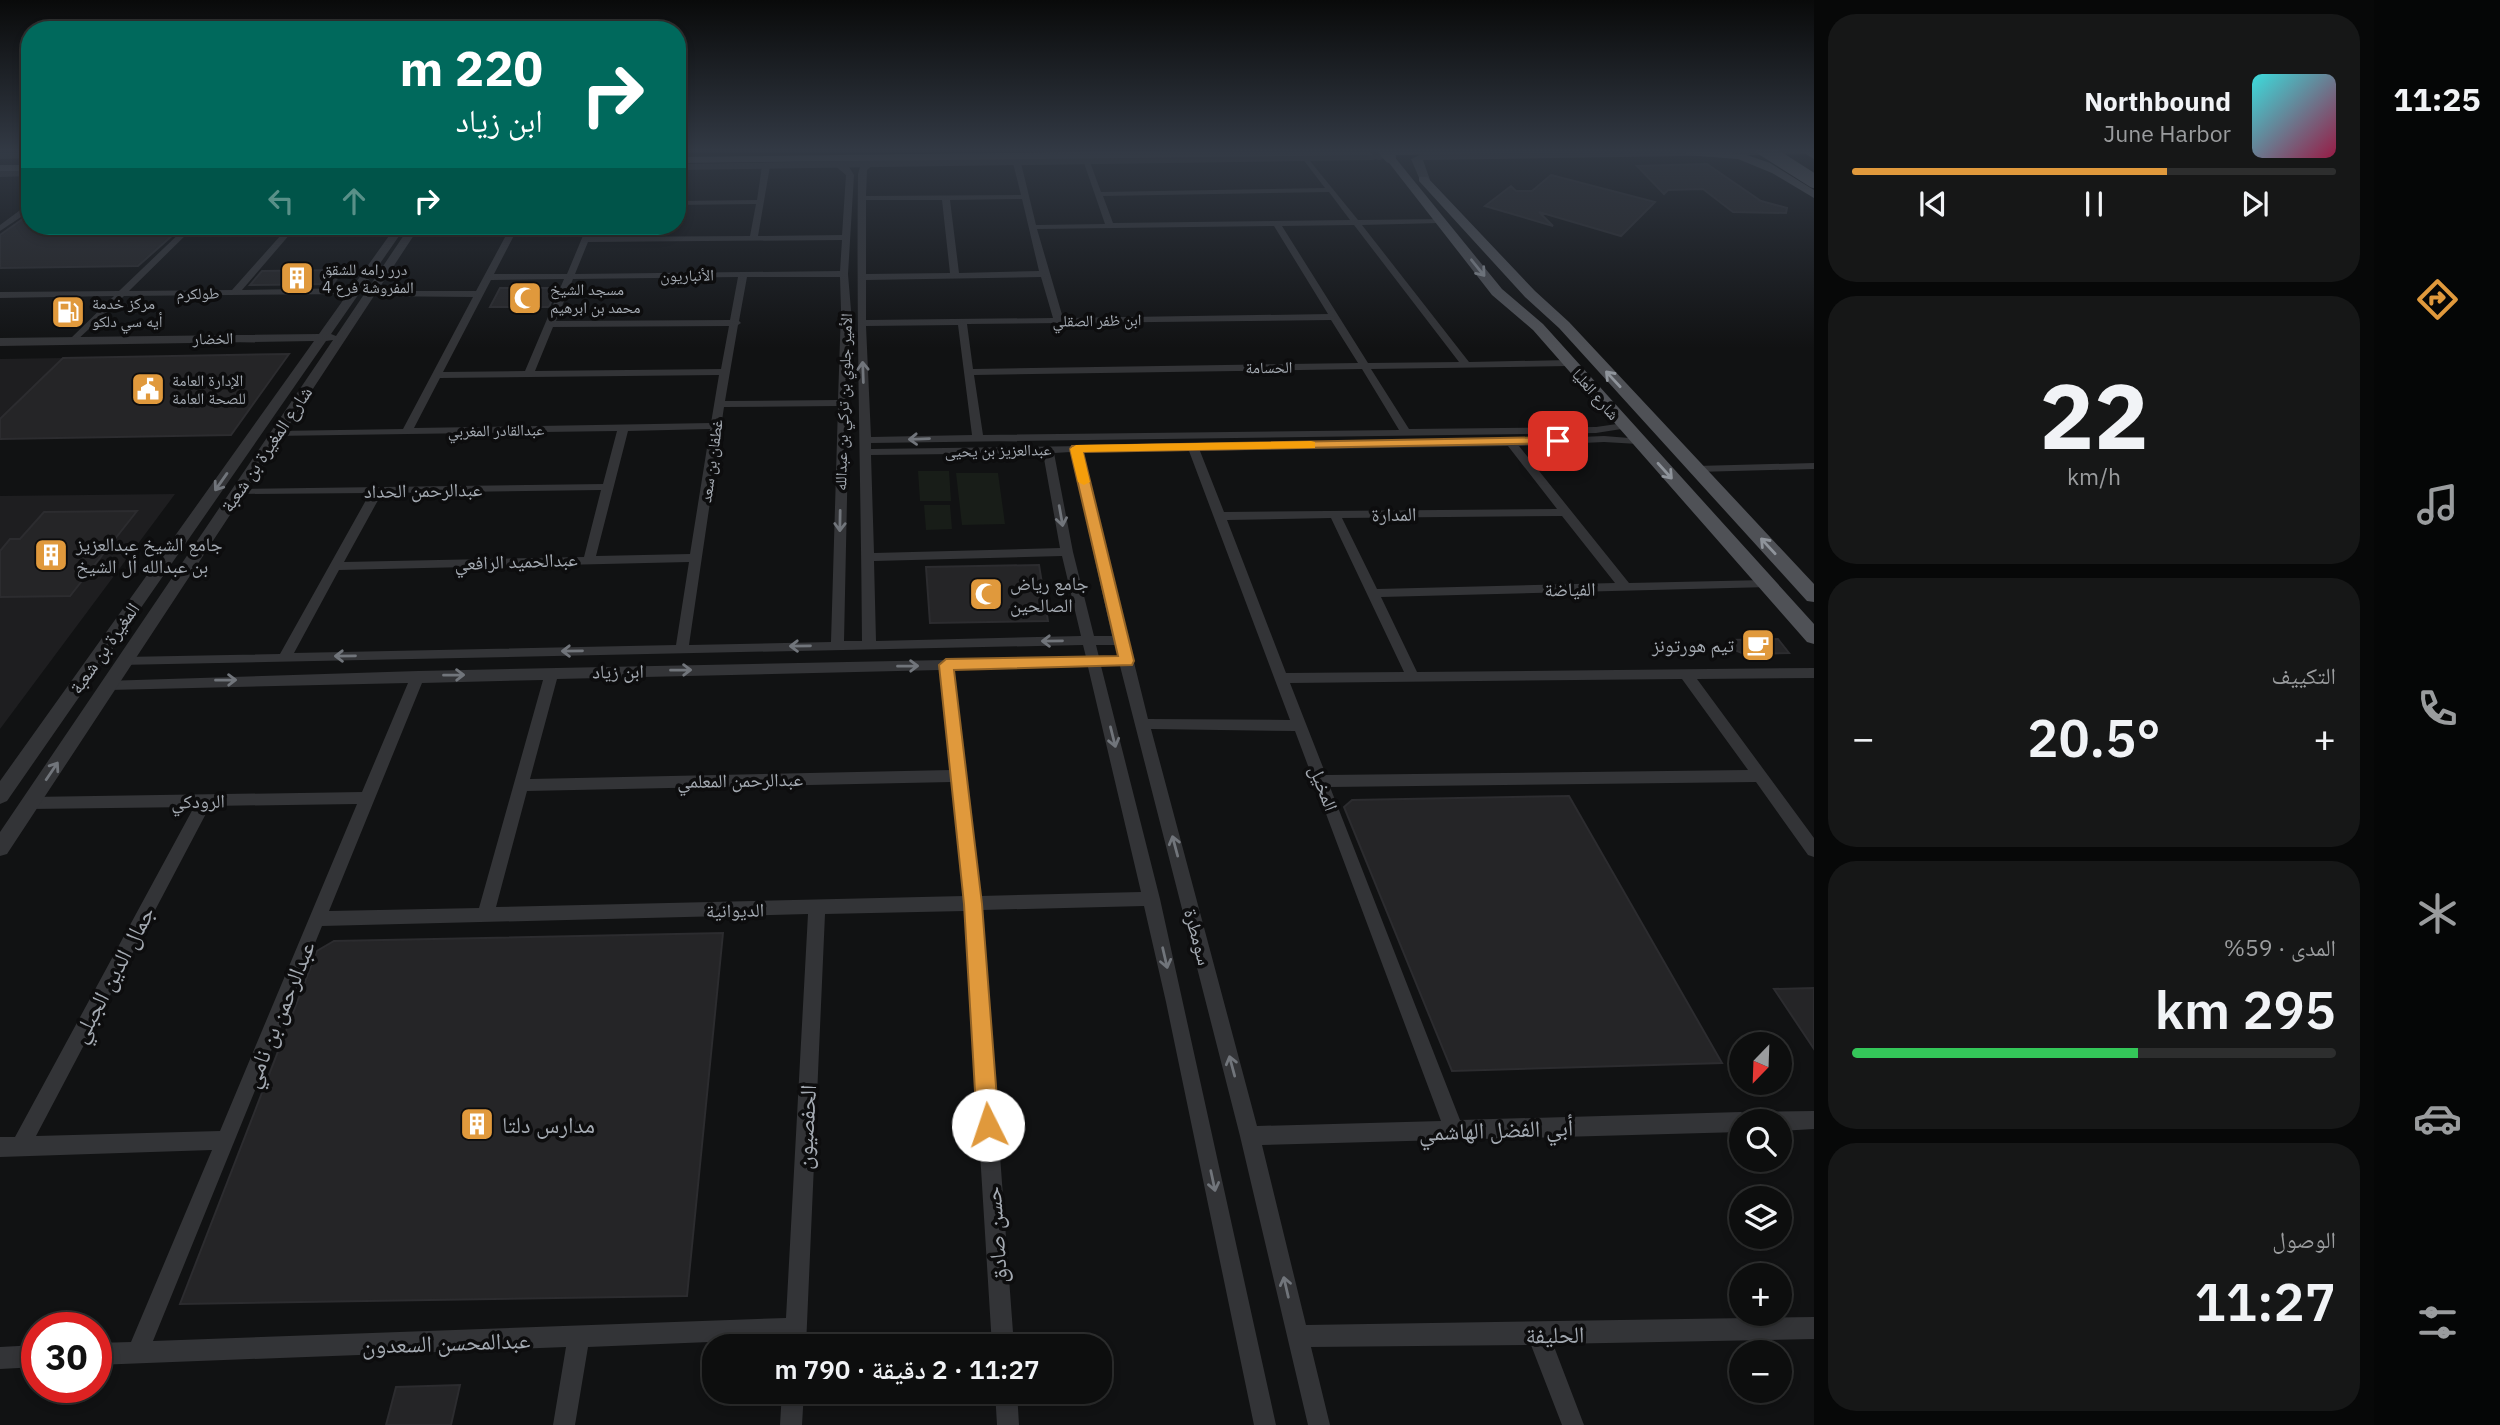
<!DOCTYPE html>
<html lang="ar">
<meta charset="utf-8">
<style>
:root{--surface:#0d0e0e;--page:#161717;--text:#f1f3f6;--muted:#9a9c9e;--line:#2d2e2e;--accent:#e0993c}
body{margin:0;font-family:"IBM Plex Sans","Noto Naskh Arabic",sans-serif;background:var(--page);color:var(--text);direction:rtl;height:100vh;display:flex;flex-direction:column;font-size:26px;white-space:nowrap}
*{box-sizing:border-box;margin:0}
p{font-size:23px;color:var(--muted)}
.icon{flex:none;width:38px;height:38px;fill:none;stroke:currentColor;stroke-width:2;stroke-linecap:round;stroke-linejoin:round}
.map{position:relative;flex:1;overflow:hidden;direction:ltr}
.drawer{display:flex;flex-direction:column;gap:14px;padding:14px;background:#070808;width:560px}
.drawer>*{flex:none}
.top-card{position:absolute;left:21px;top:21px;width:665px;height:214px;border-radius:28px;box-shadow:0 4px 10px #0003,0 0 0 2px var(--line);direction:rtl;background:#00695c;color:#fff;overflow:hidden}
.needle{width:46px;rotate:203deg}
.fabs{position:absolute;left:1729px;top:1032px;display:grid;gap:14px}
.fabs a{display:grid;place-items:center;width:63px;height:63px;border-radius:50%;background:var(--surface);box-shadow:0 4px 10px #0003,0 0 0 2px var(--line);font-size:35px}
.speed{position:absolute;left:21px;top:1312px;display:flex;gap:14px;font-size:35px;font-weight:700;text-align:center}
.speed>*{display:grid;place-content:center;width:91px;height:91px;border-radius:50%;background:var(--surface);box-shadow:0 4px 10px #0003,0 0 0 2px var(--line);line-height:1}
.speed .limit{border:10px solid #d22;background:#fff;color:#111}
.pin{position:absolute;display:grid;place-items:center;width:60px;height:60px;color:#fff;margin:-30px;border-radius:14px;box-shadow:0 4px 10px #0006}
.me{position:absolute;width:77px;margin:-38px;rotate:356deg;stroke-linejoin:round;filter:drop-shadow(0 0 5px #0008)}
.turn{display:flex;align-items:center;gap:24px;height:147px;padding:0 28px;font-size:32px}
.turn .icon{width:91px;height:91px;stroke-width:2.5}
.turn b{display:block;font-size:49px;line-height:60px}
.lanes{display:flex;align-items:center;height:66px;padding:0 28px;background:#0003;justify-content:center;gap:35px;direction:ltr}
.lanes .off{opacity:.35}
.big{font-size:52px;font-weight:600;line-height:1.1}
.drawer .widget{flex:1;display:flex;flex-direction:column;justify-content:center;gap:10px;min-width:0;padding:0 24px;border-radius:28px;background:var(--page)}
.drawer .dial{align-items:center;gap:0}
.dial b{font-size:91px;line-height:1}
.song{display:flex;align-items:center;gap:21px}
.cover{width:84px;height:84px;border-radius:10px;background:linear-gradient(135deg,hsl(180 70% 55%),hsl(340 70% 35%))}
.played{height:7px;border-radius:4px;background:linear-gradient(90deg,var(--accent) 65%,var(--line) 65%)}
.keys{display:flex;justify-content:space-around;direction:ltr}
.heat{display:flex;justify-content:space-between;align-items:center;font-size:38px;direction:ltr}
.charge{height:10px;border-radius:5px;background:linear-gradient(90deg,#34c759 59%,var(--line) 0)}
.trip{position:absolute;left:702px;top:1334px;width:410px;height:70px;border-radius:28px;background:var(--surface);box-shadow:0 4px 10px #0003,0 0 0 2px var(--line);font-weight:600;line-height:70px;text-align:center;direction:rtl}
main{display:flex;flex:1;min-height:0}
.menu{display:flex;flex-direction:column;width:126px;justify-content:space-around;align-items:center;background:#050606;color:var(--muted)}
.menu .icon{width:49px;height:49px}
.menu .active{color:var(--accent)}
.menu b{font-size:32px;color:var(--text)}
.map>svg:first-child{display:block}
.built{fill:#1e1e20}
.green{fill:#181d18}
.building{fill:#252527;stroke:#2c2c2f;stroke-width:2}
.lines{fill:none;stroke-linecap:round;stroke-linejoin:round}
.minor{fill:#333437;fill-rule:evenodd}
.tertiary{fill:#333437;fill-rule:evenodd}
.secondary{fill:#414347;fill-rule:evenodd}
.primary{fill:#4f5156;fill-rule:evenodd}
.tertiary-bridge{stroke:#333437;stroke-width:10}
.primary-bridge{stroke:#4f5156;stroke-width:12}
.motorway-bridge{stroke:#5f6268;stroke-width:14}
.oneway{stroke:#8f949b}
.oneway2{stroke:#71757b}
.route{fill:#e0993c;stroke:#926327;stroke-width:2}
.slow{fill:#f59e0b}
.labels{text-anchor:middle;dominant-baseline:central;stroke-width:7;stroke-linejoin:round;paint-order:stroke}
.far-poi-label{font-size:16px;fill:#a4aab2;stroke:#0d0d0e;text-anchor:start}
.far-street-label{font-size:16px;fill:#a4aab2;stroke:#0d0d0e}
.street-label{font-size:19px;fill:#a4aab2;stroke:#0d0d0e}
.poi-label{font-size:19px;fill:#a4aab2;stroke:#0d0d0e;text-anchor:start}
.near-street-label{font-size:23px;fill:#a4aab2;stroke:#0d0d0e}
.near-poi-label{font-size:23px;fill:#a4aab2;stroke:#0d0d0e;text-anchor:start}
</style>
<main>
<nav class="menu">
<b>11:25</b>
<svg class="icon active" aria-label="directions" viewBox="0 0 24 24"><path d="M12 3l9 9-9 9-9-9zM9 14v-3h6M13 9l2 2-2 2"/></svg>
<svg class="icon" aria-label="music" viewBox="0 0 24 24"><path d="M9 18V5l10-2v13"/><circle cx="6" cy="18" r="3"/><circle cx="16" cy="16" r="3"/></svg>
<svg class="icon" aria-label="phone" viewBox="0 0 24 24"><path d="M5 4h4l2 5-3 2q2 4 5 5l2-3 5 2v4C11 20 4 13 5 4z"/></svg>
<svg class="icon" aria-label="climate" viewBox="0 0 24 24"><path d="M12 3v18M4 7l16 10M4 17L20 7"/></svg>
<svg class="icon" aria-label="car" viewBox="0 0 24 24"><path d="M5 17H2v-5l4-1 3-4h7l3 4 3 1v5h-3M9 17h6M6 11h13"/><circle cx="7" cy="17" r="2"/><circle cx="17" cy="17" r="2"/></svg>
<svg class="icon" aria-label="filters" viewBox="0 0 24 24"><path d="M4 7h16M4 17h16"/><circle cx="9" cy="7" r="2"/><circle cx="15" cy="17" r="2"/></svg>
</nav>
<section class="drawer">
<div class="widget">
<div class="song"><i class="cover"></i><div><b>Northbound</b><p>June Harbor</p></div></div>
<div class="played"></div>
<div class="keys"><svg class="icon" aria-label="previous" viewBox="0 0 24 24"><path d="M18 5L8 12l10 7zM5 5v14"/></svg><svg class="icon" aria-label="pause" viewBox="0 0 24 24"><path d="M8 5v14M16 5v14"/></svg><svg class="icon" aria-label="next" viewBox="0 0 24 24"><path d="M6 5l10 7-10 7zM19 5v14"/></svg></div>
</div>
<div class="widget dial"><b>22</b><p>km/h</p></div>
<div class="widget"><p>التكييف</p>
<div class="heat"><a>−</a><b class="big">20.5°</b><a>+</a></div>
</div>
<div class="widget"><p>المدى · 59%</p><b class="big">295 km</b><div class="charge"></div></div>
<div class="widget"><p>الوصول</p><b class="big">11:27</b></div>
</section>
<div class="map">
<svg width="1814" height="1425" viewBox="0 0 1814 1425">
<rect width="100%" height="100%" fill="#111213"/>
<path class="built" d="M63 358 0 419V359Z
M175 494 0 729V496Z"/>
<path class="green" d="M918 471H949L951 501H920Z
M956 473H998L1005 524 962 525Z
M924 505H950L952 529 926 530Z"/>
<path class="building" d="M1707 164 1761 201 1787 208 1786 213 1733 212 1703 189 1668 190 1664 194 1637 166Z
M1551 175 1655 202 1621 236 1539 212 1553 226 1485 206 1511 186 1516 191H1532Z
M30 214V226H183L138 266 0 268V235Z
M343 270 333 284 250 285 262 271Z
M500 288H557L549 307H490Z
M289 354 231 435 0 439V419L63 358Z
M137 511 70 596 0 597V551L10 539H20L44 512Z
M1039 565 1048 621 930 623 926 567Z
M1778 639 1789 653 1744 654 1737 651 1729 640Z
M1569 796 1722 1063 1452 1071 1344 807 1352 800Z
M723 933 687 1296 180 1304 317 951 334 941Z
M1814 988V1049L1774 989Z
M460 1385 451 1425H386L396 1387Z"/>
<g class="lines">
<path class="minor" d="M1306 156 1358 220 1443 219 1444 221 1440 223 1362 225 1469 362 1569 360 1574 363 1569 366 1371 369 1409 429 1596 427 1624 423 1628 424V428L1596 433 871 443V449L1511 440 1604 436 1642 439V443L1638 444 1604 442 1519 446 1629 583 1766 580 1772 584 1770 587 1381 597 1417 672 1814 668V678L1697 679 1814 838V857L1808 855 1756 782 1330 787 1460 1120 1741 1112 1748 1117 1756 1112 1814 1111V1129L1780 1131V1122H1741V1132L1262 1145 1306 1325 1814 1317V1339L1553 1344 1584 1425H1562L1531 1345 1311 1347 1330 1425H1308L1240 1136 1120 666H1101L1160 899 1276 1425H1254L1166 1002 1144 906 982 910 1014 1346H992L965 911 825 914 806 1346H784L785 1339 588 1347 575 1425H553L566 1347 96 1365V1343L131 1342 212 1150 0 1157V1137H15L194 807 30 809 25 807 22 803 25 799 30 797 362 792 408 683 109 690 104 689 102 685 104 681 418 671 1086 657 1083 645 119 665 117 662 124 657 280 654 370 493 238 494 234 493V489L603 484 617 431 273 436V432L277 431 403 429 473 297 370 296 366 293 367 291H476L511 226H519L494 274H567L587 226H595L590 237 750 236 756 204 677 205V201L757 200 762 166 766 164 770 166 758 236 842 235 846 175 834 165 838 163 849 167 854 175 848 274 851 310 844 641H862C861 485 856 330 858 174L860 167 867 162 874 164 867 170 866 196 1021 195 1013 163 1017 161 1021 163 1036 225 1105 224 1083 160 1090 162 1101 192 1325 188 1302 158ZM1329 192 1350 220 1113 223 1103 196ZM1022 199 1039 271 959 273 950 200ZM866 200H942L950 273 866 274ZM1354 225 1459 362 1368 363 1282 226ZM1274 226 1328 314 1063 318 1037 229ZM842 240 840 271 575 274 588 242ZM738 277 730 320 556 321 573 279ZM747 277H840L841 310 838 400 725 401 738 325 741 323 739 321ZM1041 277 1053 318 866 320V280ZM564 279 525 371 443 372 491 280ZM1331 320 1358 363 973 369 967 324ZM958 325 972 435 871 437 866 326ZM729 326 721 369 535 371 553 327ZM1362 369 1399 430 983 435 974 375ZM719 375 711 423 414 428 440 378ZM838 406 831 642 689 645 724 407ZM710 429 690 554 596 556 628 431ZM1508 446 1557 509 1224 512 1200 451ZM1189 451 1290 720 1148 719 1082 452ZM1071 452 1112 636H1094L1073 552 1054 453ZM1043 453 1060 548 874 553 871 455ZM601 490 584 557 344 562 382 493ZM1562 516 1615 583 1377 589 1342 518ZM1331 518 1404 672 1286 673 1227 520ZM1062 556 1081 636 876 641 874 561ZM689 562 676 645 294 653 339 570ZM1096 645H1115L1118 656 1099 657ZM1088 667 1141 892 980 896 953 670ZM940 670 951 770 530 779 557 679ZM1682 679 1748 770 1326 775 1290 683ZM543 680 479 908 329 911 422 683ZM1151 729 1295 731 1441 1121 1257 1126ZM952 782 964 896 496 907 527 791ZM357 804 220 1131 36 1136 210 806ZM808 914 786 1318 153 1341 322 926Z
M27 205H30V211L0 231V225Z
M187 226H195L129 291 232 290 289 226H297L242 290 355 288 359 291 355 294 124 296 74 343 69 340 71 338 114 296 0 298V292L119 291Z
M1814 463V469L1696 472 1690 469 1696 466Z
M37 1345V1367L0 1369V1347Z
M782 1391H804L802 1425H780Z
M995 1391H1017L1019 1425H997Z"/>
<path class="tertiary" d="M30 152V158L0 159V153Z
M1379 152 1382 153V157L1373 160 677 170V164Z
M30 170V176L0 177V171Z
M396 226H406L331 334 336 336 410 226H420L7 854 0 856V832L333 340 326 341 7 801 0 804V781L314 341 0 346V338L319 334Z"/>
<path class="secondary" d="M1814 148V154L1423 160 1430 180 1425 183 1420 180 1411 159 1422 154Z"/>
<path class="primary" d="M1391 148H1680L1675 151 1393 155 1502 289 1543 324 1814 624V644L1807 642 1533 330 1492 295 1386 159V155L677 163V157Z
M1796 148H1809L1814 151V159Z
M1690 150 1744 154 1770 163 1814 190V198L1772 173 1738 159 1686 155V151Z
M0 165H30V171H0Z
M1419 177H1427L1535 291 1569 322 1814 584V602L1807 601 1559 328 1525 297 1419 181Z"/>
<path class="tertiary-bridge" d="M1373 148 1379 155"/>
<path class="primary-bridge" d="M1382 148 1390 157"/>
<path class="motorway-bridge" d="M1762 148 1814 181"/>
</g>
<defs><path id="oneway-shaft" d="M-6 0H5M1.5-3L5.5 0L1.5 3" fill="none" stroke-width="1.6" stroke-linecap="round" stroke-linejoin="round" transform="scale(1.75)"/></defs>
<g class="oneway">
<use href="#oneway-shaft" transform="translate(1478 268) rotate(51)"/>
<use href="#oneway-shaft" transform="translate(1613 379) rotate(-133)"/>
<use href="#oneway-shaft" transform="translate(1665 471) rotate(48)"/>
<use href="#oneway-shaft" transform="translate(1768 546) rotate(-133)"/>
</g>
<g class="oneway2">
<use href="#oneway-shaft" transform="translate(863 372) rotate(-92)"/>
<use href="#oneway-shaft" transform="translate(919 439) rotate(178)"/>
<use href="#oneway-shaft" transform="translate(221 482) rotate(125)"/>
<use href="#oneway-shaft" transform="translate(1061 516) rotate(80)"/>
<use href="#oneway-shaft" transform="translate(840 521) rotate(91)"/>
<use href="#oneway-shaft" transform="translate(1052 641) rotate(179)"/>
<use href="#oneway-shaft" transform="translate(800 646) rotate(179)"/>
<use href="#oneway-shaft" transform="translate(572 651) rotate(179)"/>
<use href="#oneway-shaft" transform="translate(345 656) rotate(179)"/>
<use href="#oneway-shaft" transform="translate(908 666) rotate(-1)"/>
<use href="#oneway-shaft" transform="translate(681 670) rotate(-1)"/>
<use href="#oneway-shaft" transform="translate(454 675) rotate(-1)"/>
<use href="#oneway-shaft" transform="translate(226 680) rotate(-1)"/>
<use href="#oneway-shaft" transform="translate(1113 737) rotate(76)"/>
<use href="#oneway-shaft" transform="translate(52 771) rotate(-56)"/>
<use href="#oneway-shaft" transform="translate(1175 846) rotate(-105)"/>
<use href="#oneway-shaft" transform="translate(1165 958) rotate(77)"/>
<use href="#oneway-shaft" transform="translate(1232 1066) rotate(-105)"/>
<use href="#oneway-shaft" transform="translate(1213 1181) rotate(78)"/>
<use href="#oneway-shaft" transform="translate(1286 1287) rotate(-103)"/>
</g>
<linearGradient id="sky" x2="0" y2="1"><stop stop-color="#090a0a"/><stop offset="0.43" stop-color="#323944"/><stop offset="1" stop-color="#323944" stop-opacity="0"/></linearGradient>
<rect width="1814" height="348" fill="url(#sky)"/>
<path class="route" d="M1558 437 1564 441 1562 443 1083 452 1134 661 1132 665 954 670 982 904 999 1125 996 1133 988 1136 980 1133 977 1125 964 904 939 665 946 659 1118 656 1070 449 1072 446Z"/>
<path class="slow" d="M1311 441 1315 442V448L1083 452 1090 482 1084 485 1078 482 1070 449 1076 445Z"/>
<defs>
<g id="building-square" transform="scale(1.75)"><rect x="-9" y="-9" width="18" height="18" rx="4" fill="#e0993c" stroke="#0d0d0e"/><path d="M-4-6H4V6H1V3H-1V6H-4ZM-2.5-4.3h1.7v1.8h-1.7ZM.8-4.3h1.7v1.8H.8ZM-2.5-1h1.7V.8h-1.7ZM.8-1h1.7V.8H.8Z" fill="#fff"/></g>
<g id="mosque-square" transform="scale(1.75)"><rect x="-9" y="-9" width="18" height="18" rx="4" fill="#e0993c" stroke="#0d0d0e"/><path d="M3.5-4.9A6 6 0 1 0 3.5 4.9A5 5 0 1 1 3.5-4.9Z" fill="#fff"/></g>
<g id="fuel-square" transform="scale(1.75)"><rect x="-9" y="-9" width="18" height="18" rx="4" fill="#e0993c" stroke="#0d0d0e"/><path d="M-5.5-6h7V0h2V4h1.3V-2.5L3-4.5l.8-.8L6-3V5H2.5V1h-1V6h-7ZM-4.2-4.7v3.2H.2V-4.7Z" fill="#fff"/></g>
<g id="civic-square" transform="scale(1.75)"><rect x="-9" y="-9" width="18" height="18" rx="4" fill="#e0993c" stroke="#0d0d0e"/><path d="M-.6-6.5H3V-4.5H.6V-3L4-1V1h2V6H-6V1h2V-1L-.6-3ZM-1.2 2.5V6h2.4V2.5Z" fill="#fff"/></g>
<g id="cafe-square" transform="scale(1.75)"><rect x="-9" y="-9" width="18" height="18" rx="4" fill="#e0993c" stroke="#0d0d0e"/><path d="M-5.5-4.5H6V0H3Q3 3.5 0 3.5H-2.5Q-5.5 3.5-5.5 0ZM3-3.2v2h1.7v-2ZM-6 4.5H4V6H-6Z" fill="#fff"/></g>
</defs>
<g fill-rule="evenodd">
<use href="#building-square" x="297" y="278"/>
<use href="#mosque-square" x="525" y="298"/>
<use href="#fuel-square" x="68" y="312"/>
<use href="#civic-square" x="148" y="389"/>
<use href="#building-square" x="51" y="555"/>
<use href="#mosque-square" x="986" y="594"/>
<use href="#cafe-square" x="1758" y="645"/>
<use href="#building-square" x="477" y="1124"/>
</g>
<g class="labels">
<g class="far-poi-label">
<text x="322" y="269">درر رامه للشقق<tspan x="322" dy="18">المفروشة فرع 4</tspan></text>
<text x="550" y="289">مسجد الشيخ<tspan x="550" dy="18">محمد بن ابرهيم</tspan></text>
<text x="92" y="303">مركز خدمة<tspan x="92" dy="18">أيه سي دلكو</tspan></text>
<text x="172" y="380">الإدارة العامة<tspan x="172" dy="18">للصحة العامة</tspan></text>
</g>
<g class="far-street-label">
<text transform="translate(687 275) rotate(-1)">الأنباريون</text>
<text transform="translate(198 293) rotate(-1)">طولكرم</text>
<text transform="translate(1097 320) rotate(-1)">ابن ظفر الصقلي</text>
<text transform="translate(213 338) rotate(-1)">الخضار</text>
<text transform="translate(1269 367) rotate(-1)">الحسامة</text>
<text transform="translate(1596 394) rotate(49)">شارع العليا</text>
<text transform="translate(843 402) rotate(-88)">الأمير جلوي بن تركي بن عبدالله</text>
<text transform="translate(496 430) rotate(-1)">عبدالقادر المغربي</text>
<text transform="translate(998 450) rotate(-1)">عبدالعزيز بن يحيى</text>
<text transform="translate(711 461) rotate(-82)">غطفان بن سعد</text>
</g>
<g class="street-label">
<text transform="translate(266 449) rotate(-56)">شارع المغيرة بن شعبة</text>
<text transform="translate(423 490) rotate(-1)">عبدالرحمن الحداد</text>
<text transform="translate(1394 514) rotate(-1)">المدارة</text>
<text transform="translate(516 561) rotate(-2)">عبدالحميد الرافعي</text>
<text transform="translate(1570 589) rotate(-1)">الفياضة</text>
<text transform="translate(104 648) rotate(-55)">المغيرة بن شعبة</text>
<text transform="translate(618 671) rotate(-1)">ابن زياد</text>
<text transform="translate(740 780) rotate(-1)">عبدالرحمن المعلمي</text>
<text transform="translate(1324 788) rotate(69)">المخيل</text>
<text transform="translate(198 801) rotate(-1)">الرودكي</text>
<text transform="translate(735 910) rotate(-1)">الديوانية</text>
<text transform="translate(1198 937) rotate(75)">سومطرة</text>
</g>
<g class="poi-label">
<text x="76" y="544">جامع الشيخ عبدالعزيز<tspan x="76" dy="22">بن عبدالله أل الشيخ</tspan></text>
<text x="1010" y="583">جامع رياض<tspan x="1010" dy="22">الصالحين</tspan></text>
<text x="1734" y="645" text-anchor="end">تيم هورتونز</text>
</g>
<g class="near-street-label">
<text transform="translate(112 974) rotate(-62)">جمال الدين الجبلي</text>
<text transform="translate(278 1014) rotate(-68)">عبدالرحمن بن نامي</text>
<text transform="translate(805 1127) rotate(-87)">الحفصيون</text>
<text transform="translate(1496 1129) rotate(-2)">أبي الفضل الهاشمي</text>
<text transform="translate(995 1235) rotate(-94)">حسن صادق</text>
<text transform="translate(1555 1334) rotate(-1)">الحليفة</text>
<text transform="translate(446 1342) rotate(-2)">عبدالمحسن السعدون</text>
</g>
<g class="near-poi-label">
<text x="502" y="1124">مدارس دلتا</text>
</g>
</g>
</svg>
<div class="fabs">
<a><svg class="needle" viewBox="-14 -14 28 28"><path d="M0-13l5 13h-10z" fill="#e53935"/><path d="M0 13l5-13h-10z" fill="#9a9c9e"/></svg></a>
<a><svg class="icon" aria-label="search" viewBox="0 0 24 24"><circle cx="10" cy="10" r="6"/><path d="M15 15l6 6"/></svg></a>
<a><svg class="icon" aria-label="layers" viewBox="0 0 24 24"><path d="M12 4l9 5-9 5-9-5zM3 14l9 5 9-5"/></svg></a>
<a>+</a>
<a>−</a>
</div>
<div class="speed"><div class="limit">30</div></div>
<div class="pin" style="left:1558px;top:441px;background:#d93025"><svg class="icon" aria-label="arrive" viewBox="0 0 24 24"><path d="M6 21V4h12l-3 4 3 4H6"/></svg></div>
<svg class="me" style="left:988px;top:1125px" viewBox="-20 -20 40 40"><circle r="19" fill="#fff"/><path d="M0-13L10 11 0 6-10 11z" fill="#e0993c"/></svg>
<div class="trip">11:27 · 2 دقيقة · 790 m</div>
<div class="top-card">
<div class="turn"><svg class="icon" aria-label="right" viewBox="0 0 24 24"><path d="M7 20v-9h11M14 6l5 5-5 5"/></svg><div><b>220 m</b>ابن زياد</div></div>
<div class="lanes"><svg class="icon off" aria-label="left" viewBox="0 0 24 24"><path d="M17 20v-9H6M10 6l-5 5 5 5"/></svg><svg class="icon off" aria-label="ahead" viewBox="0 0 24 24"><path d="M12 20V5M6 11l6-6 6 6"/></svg><svg class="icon" aria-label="right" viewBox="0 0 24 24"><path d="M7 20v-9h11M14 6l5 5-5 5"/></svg></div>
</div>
</div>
</main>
